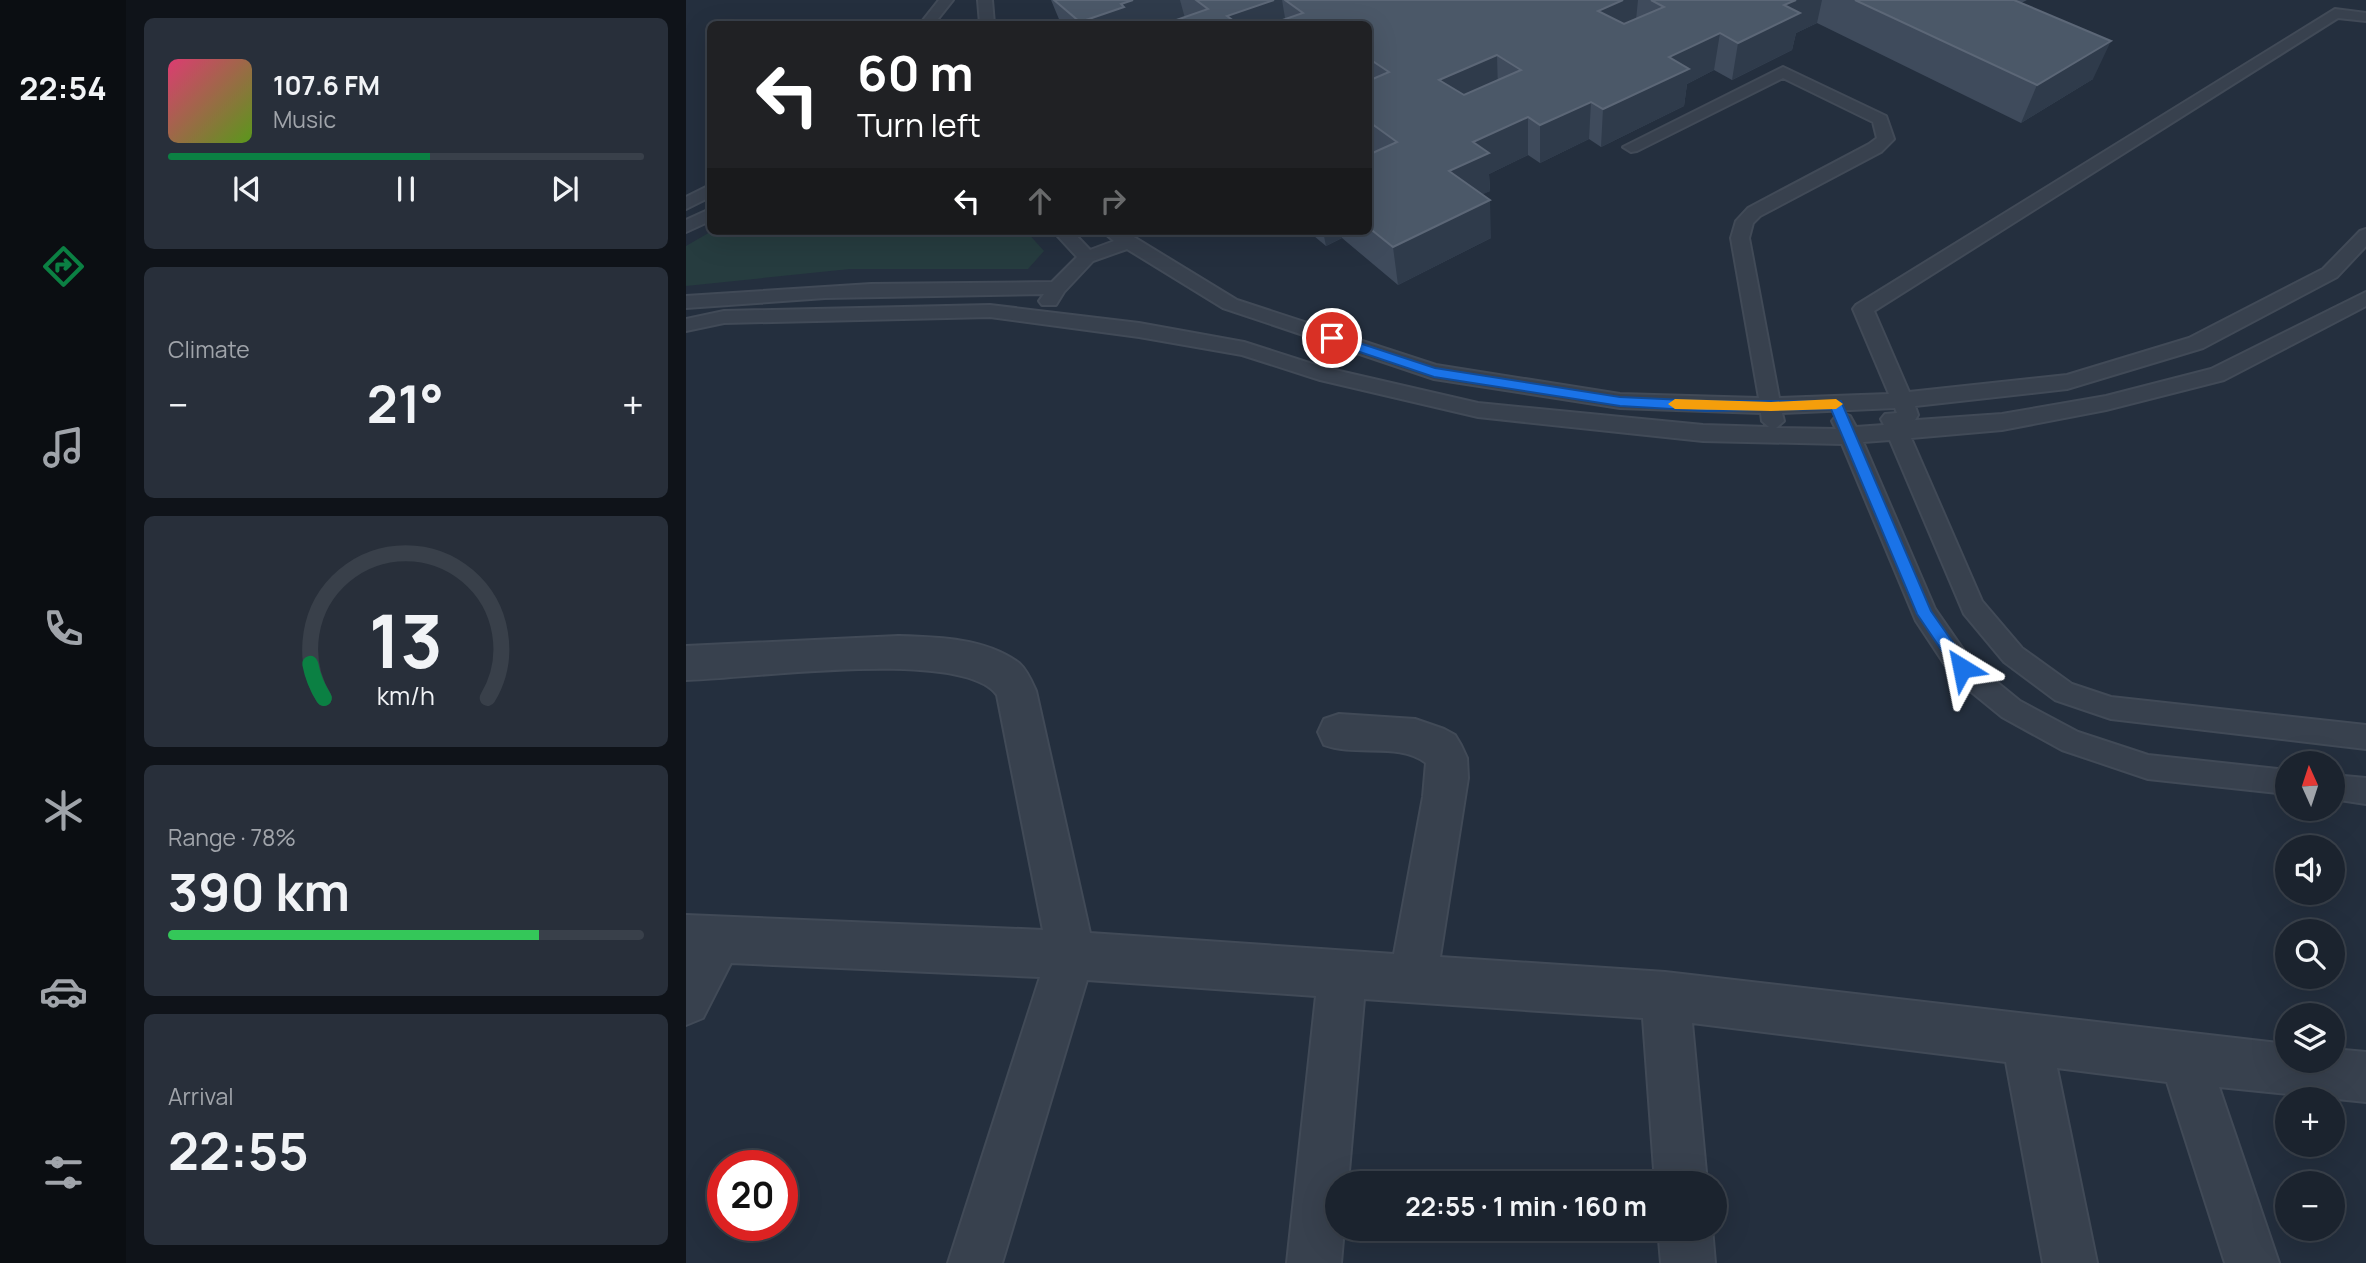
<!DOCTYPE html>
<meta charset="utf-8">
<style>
:root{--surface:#1b232e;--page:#282f3a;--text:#f1f3f6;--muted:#a0a4aa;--line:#39404a;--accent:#0b8043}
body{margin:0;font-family:Manrope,sans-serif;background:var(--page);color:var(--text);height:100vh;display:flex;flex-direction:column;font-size:26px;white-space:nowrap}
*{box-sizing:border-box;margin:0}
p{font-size:23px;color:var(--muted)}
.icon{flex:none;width:38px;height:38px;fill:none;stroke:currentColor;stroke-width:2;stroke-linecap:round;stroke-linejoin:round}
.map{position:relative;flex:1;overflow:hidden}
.sheet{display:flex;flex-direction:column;gap:18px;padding:18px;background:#0f1319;width:560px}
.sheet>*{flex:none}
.guide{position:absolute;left:21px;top:21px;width:665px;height:214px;border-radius:10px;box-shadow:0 7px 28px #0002,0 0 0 2px var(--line);background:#202124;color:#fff;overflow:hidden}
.needle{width:46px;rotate:357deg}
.fabs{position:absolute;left:1589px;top:751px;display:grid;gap:14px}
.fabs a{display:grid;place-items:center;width:70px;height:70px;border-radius:50%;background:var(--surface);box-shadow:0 7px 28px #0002,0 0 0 2px var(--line);font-size:35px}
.speed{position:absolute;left:21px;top:1150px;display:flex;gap:14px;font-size:35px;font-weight:700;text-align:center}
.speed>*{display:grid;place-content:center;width:91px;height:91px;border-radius:50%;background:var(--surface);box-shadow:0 7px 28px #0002,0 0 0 2px var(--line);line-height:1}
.speed .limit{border:10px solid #d22;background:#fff;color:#111}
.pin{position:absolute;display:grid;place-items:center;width:60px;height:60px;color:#fff;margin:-30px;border:4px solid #fff;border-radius:50%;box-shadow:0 2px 7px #0007}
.me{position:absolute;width:77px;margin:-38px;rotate:325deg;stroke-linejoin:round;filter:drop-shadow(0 0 5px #0008)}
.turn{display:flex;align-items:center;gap:24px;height:147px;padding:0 35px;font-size:32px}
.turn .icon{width:91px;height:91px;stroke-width:2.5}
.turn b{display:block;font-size:49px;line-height:60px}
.lanes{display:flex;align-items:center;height:66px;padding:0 35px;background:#0003;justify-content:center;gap:35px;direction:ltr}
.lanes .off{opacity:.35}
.big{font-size:52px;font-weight:700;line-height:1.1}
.sheet .widget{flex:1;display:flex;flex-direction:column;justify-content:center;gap:10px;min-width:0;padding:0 24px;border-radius:10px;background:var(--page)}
.sheet .dial{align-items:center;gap:0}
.dial svg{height:182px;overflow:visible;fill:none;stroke:var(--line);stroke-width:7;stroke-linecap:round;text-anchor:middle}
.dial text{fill:var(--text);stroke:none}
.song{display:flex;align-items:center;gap:21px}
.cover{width:84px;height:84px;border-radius:10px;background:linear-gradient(135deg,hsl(340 70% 55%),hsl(90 70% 35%))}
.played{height:7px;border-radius:4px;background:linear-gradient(90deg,var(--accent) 55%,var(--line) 55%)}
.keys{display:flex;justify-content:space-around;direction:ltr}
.heat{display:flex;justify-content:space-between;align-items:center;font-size:38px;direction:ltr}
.charge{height:10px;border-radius:5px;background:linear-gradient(90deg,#34c759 78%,var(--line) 0)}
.trip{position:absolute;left:639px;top:1171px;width:402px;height:70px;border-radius:35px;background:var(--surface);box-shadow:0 7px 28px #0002,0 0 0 2px var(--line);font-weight:700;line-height:70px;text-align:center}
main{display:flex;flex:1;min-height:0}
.dock{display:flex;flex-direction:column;width:126px;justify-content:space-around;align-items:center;background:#0b0e12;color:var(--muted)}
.dock .icon{width:49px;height:49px}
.dock .on{color:var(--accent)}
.dock b{font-size:32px;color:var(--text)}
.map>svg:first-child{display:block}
.green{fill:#263c3f}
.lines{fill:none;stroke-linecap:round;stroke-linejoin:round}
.lane-casing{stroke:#414a57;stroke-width:4}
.street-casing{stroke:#414a57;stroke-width:4}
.lane{fill:#38414e;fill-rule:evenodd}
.street{fill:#38414e;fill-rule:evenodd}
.wall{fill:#3f4b5c}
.shaded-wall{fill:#2f3b4b}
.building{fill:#4b5868;stroke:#5c6777;stroke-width:2;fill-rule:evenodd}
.route{fill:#1a73e8;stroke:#114b97;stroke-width:2}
.slow{fill:#f59e0b}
</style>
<main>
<nav class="dock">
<b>22:54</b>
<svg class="icon on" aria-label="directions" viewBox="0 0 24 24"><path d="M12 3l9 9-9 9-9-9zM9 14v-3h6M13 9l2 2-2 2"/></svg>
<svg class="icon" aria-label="music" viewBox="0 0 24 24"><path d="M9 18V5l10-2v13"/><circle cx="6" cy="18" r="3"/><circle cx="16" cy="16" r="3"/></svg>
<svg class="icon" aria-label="phone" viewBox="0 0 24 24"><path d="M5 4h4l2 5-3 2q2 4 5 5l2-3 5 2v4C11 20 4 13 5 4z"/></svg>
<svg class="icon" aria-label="climate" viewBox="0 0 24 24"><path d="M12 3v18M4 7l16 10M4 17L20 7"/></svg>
<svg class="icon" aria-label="car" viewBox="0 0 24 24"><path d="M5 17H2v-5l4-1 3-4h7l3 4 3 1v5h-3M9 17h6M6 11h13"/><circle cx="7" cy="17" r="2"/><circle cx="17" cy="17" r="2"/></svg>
<svg class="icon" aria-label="filters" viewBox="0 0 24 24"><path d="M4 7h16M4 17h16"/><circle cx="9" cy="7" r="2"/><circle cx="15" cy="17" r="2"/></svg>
</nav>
<section class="sheet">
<div class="widget">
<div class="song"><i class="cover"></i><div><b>107.6 FM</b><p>Music</p></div></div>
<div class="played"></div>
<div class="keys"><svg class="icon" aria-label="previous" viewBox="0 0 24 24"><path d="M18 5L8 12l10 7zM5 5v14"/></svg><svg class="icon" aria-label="pause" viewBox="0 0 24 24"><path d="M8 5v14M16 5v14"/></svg><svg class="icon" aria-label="next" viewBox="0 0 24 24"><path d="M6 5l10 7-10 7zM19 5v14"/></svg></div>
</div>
<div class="widget"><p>Climate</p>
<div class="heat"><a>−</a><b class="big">21°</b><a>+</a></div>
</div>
<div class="widget dial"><svg viewBox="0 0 100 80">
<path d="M14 69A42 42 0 1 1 86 69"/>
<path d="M14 69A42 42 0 0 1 8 54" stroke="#0b8043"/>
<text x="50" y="56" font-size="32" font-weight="700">13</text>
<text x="50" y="72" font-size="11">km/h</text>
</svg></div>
<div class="widget"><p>Range · 78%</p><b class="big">390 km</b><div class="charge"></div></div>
<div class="widget"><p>Arrival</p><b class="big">22:55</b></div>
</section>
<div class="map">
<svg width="1680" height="1263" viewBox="0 0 1680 1263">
<rect width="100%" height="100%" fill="#242f3e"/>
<path class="green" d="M26 231H340L358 251 342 269H164L0 286V246Z"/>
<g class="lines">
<g class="lane-casing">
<path id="lane" d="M253 0H267L248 24H234Z
M292 0H306L308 24H294Z
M1649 9 1680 13V21L1652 18 1188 311 1223 392 1381 375 1503 338 1637 269 1674 231 1680 229V246L1651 277 1517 348 1381 389 1229 406 1232 415 1229 420 1217 421 1316 414 1420 396 1525 369 1680 292V306L1538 380 1420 410 1316 430 1225 438 1296 601 1336 648 1386 684 1425 697 1680 725V749L1425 719 1369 700 1318 662 1278 614 1204 440 1177 442 1249 609 1285 661 1334 701 1392 732 1462 755 1601 770V794L1462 779 1376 750 1316 717 1267 677 1230 621 1156 444 1017 441 792 417 634 380 556 355 453 337 304 317 38 323 0 331V319L38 311 304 305 453 323 558 342 636 367 792 403 1017 425 1083 427 1076 421 1075 413 934 408 748 379 537 308 441 249 407 261 378 292 370 305H356L353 301 358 294 139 298 0 308V296L185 284 366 282 391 257 367 231H386L404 250 428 241 416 231H438L551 300 750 365 934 394 1073 398 1045 238 1050 221 1062 208 1183 144 1191 138 1187 122 1097 78 951 151 945 152 937 147 1097 67 1200 116 1208 139 1195 152 1074 216 1067 223 1063 238 1093 398 1203 394 1167 309 1170 305ZM1209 408 1211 413 1199 414 1195 419 1198 425 1170 427 1164 416 1157 413 1150 416 1146 421 1150 429 1090 428 1098 421 1096 413Z
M24 185V197L0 209V197Z
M24 209V221L0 232V220Z
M1647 775 1680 778V804L1647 799Z"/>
</g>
<g class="street-casing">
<path id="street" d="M212 636C251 637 300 638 333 663 341 670 346 682 350 691L404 933 708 954 737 797 740 763C713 742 670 757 638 745L632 732 638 719 653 714 729 719 758 729 769 735 775 745 781 758 782 778 754 957 979 972 1601 1044V1060H1647V1049L1680 1052V1102L1533 1087 1593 1263H1539L1481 1082 1371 1068 1411 1263H1357L1320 1062 1006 1023 1021 1183H969L957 1018 678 999 662 1183H651V1228H658L655 1263H601L630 996 401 980 316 1263H262L354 977 45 963 17 1018 0 1025V915L357 930 311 695C277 647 60 679 0 680V646Z
M972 1228H1026L1029 1263H975Z"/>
</g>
<use href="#lane" class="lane"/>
<use href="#street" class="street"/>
</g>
<path class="wall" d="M365 0H1341L1335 3 1407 79 1335 123 1131 23 1110 33 1106 50 1046 80 1028 70 1001 84 998 106 915 147 903 139 854 163 842 155 803 174 804 191 796 194 805 238 712 285 656 238 640 246 622 231H682V24H375Z"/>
<path class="shaded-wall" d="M447 0H494L500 22 493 24H395L394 22Z
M588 0H596L600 24H543L541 16Z
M937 0H952L949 30 912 11Z
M1110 0H1136L1131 23 1110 33 1106 50 1046 80 1052 43 1098 5Z
M1034 33 1028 70 1001 84 998 106 915 147 917 109 983 57Z
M1425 41 1407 79 1335 123 1351 85Z
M811 55 812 92 756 117 753 80Z
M905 102 903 139 854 163V125Z
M842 117V155L803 174 804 191 766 209 763 171 787 142Z
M804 200 805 238 712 285 707 247Z
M637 231H655L656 238 640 246Z"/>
<path class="building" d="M368 0H447L435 4 438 7 394 22Z
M510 0H588L541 16 552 24H479L522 9Z
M599 0H937L912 11 938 24 978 7 965 0H1110L1098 5 1114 13 1052 43 1034 33 983 57 1003 69 917 109 905 102 854 125 842 117 787 142 803 153 763 171 804 200 707 247 682 227V155L711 142 682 121V81L703 72 682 58V24H585L617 13ZM811 55 835 70 778 95 753 80Z
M1169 0H1328L1425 41 1351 85Z"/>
<path class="route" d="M646 334 749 368 934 397 1020 401H1155L1245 611 1282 664 1285 668 1282 673H1271L1231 614 1145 409 1020 411 934 406 748 377 641 341 639 338Z"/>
<path class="slow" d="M989 399 1085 402 1150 399 1157 404 1150 409 1085 411 989 409 982 404Z"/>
</svg>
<div class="fabs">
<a><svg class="needle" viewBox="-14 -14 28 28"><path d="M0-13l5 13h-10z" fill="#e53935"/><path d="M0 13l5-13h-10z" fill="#a0a4aa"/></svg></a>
<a><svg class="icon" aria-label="sound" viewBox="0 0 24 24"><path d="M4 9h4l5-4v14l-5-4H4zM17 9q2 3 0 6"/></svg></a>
<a><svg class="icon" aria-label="search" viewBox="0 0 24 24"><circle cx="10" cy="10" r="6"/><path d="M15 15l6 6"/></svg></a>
<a><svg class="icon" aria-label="layers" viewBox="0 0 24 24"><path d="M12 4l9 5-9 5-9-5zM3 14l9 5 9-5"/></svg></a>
<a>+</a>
<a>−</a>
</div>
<div class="speed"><div class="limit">20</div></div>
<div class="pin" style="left:646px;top:338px;background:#d93025"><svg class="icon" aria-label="arrive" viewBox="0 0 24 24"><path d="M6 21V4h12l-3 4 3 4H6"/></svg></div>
<svg class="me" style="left:1276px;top:668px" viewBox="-20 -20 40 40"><path d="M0-17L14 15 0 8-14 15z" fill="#1a73e8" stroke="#fff" stroke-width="4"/></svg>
<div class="trip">22:55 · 1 min · 160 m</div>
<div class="guide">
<div class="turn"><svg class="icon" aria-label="left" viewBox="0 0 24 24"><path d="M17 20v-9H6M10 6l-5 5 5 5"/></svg><div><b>60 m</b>Turn left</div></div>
<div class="lanes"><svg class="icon" aria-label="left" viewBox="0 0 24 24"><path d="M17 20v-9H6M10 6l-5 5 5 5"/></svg><svg class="icon off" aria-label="ahead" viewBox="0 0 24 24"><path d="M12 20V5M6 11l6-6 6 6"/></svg><svg class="icon off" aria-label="right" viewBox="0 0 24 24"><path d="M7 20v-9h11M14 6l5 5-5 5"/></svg></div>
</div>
</div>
</main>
